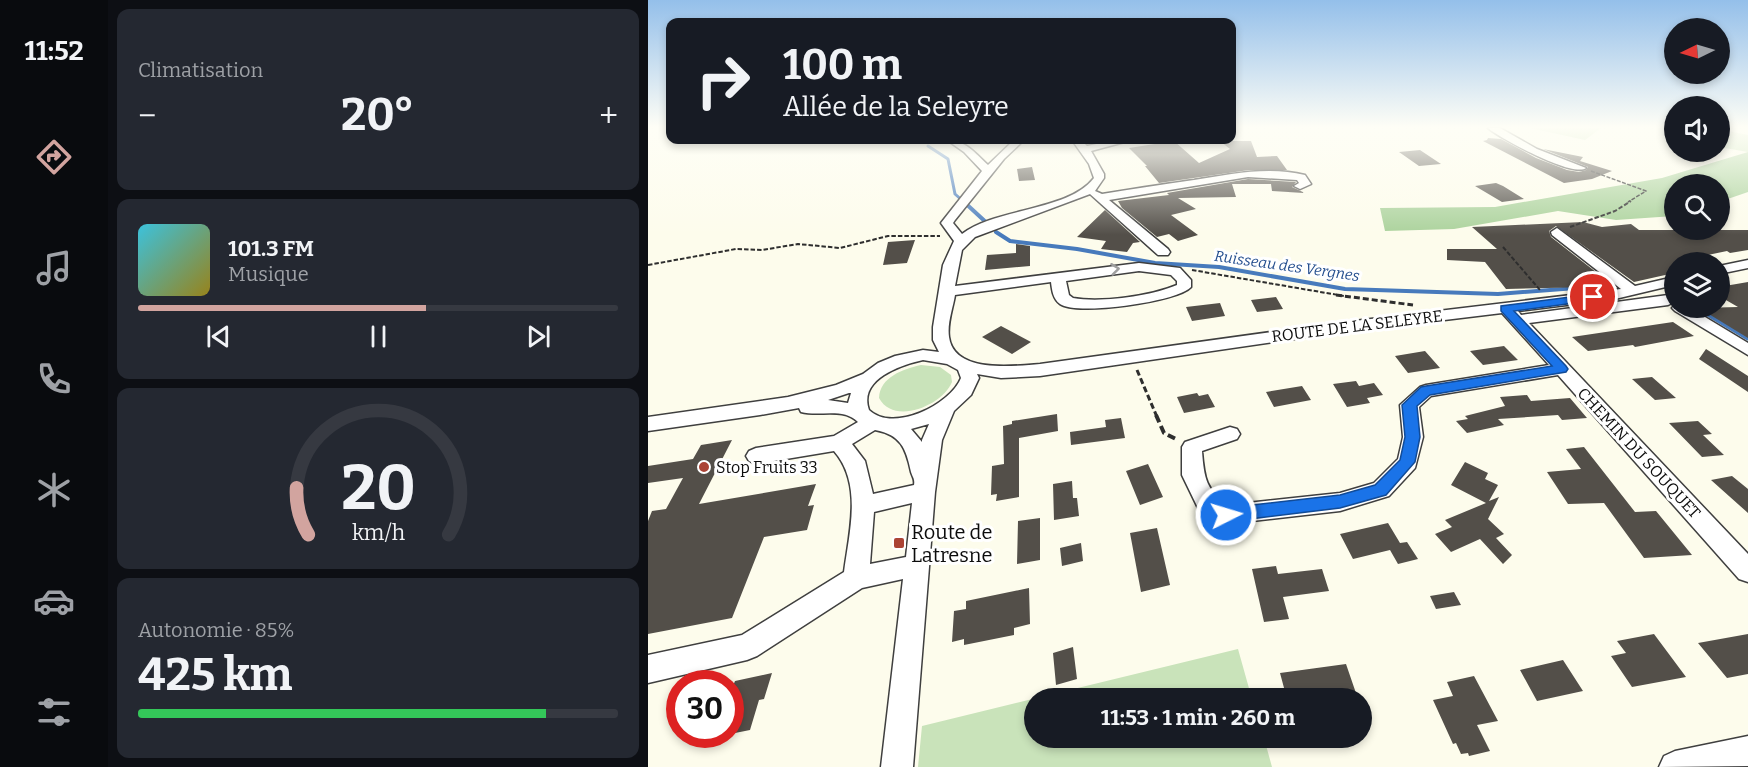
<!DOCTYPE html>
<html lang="fr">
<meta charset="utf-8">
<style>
:root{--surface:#171b24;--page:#242831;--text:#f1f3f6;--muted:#9ea1a6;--line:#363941;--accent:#d2a49f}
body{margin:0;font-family:Bitter,serif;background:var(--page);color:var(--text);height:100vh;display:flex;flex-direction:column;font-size:22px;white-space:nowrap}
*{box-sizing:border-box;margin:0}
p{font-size:20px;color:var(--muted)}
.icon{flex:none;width:33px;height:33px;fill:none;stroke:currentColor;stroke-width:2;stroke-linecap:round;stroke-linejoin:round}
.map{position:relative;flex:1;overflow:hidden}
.sheet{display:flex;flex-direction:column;gap:9px;padding:9px;background:#0d0f14;width:540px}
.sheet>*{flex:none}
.guide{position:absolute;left:18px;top:18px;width:570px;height:126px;border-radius:12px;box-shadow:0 3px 9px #0003;background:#171b24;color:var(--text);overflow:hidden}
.needle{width:39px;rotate:265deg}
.fabs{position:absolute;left:1016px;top:18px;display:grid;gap:12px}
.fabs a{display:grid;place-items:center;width:66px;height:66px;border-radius:50%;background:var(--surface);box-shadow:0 3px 9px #0003;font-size:30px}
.speed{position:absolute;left:18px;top:670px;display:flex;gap:12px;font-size:30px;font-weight:700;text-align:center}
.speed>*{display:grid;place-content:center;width:78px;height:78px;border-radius:50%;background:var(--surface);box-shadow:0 3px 9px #0003;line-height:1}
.speed .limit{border:9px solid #d22;background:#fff;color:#111}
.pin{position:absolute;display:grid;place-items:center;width:51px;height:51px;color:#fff;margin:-26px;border:3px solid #fff;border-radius:50%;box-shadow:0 2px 6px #0007}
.me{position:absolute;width:66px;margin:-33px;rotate:85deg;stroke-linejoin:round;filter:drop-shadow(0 0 4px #0008)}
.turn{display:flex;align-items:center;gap:21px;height:126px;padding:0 18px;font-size:27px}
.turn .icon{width:78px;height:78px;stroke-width:2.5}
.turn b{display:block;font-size:42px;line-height:51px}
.big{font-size:45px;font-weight:700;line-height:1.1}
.sheet .widget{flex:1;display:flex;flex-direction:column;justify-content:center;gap:9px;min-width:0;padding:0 21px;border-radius:12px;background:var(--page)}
.sheet .dial{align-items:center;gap:0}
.dial svg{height:156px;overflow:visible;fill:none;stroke:var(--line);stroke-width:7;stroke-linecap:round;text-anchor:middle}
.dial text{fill:var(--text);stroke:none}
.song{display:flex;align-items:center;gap:18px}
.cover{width:72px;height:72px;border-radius:9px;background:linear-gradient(135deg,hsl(190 70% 55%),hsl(50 70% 35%))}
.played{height:6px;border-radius:3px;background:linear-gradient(90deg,var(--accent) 60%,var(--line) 60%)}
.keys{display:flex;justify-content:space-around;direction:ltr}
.heat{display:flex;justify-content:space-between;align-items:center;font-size:33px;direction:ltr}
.charge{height:9px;border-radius:4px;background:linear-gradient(90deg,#34c759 85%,var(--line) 0)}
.trip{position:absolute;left:376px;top:688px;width:348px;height:60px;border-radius:30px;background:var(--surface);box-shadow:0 3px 9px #0003;font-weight:700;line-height:60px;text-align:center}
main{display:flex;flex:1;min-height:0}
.menu{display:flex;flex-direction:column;width:108px;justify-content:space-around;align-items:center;background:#090b0e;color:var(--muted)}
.menu .icon{width:42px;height:42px}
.menu .selected{color:var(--accent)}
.menu b{font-size:27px;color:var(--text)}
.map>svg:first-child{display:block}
.green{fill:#c9e3ba}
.forest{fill:#abd29c}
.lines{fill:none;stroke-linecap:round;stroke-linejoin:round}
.stream-far2{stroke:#477abc;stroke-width:3}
.stream-far1{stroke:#477abc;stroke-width:4}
.stream{stroke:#477abc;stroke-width:5}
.building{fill:#534f49}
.minor-casing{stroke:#3f3f3f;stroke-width:3}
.path-far3{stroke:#2e2e2e;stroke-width:1.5;stroke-dasharray:4 1.5;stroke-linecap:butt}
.path-far2{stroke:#2e2e2e;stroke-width:2;stroke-dasharray:4.5 2;stroke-linecap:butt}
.path-far1{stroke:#2e2e2e;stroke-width:3;stroke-dasharray:6 3;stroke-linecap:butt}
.path{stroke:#2e2e2e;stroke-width:4;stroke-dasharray:8 4;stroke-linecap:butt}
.minor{fill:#fff;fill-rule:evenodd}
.oneway{stroke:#9e9e9e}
.route{fill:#1a73e8;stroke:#114b97;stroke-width:1.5}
.poi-dot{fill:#ab4335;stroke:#fff;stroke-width:2}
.labels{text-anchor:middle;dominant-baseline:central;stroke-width:6;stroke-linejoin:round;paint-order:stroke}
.far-water-label{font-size:15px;font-style:italic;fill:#244e8e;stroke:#fff}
.street-label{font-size:16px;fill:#0c0c0c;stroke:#fff}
.poi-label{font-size:16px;fill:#0c0c0c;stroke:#fff;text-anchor:start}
.near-poi-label{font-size:20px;fill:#0c0c0c;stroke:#fff;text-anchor:start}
</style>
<main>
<nav class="menu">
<b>11:52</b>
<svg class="icon selected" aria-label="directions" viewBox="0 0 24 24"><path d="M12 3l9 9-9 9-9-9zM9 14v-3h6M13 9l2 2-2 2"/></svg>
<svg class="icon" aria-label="music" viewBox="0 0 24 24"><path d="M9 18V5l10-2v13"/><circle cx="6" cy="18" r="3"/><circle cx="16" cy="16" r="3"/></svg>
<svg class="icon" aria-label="phone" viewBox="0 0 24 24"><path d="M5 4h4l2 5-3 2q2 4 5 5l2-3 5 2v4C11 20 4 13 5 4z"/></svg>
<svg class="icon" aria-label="climate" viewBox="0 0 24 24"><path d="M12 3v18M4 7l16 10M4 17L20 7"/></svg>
<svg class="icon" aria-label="car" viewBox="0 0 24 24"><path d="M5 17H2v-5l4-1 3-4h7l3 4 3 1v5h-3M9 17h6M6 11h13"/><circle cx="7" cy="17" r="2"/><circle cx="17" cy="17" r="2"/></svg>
<svg class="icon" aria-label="filters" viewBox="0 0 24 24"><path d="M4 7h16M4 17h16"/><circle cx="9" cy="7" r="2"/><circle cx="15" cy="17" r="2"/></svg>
</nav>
<section class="sheet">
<div class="widget"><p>Climatisation</p>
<div class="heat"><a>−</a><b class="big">20°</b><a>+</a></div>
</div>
<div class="widget">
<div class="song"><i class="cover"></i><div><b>101.3 FM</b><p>Musique</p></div></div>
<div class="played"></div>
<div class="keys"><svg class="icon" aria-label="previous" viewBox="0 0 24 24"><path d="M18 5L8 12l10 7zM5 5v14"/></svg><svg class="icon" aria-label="pause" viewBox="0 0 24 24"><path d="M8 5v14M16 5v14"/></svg><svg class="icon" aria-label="next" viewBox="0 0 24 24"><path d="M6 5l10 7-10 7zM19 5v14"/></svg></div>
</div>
<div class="widget dial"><svg viewBox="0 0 100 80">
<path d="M14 69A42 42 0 1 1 86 69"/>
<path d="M14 69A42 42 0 0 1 8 45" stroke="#d2a49f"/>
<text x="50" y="56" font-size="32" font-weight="700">20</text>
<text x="50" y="72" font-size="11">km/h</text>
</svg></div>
<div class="widget"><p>Autonomie · 85%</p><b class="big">425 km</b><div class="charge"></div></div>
</section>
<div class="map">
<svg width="1100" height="767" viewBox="0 0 1100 767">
<rect width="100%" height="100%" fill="#fdfcec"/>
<path class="green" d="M882 128H953L937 140Z
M1071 129 1100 135V152L1071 147Z
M273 365 292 367 303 375 304 382C295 405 246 426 231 398 232 377 255 369 273 365Z
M590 649 604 699H387V738H616L624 767H270L274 726Z"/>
<path class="forest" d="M1100 152V192L1071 202V184H1026V216L968 220 910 211 806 229 737 231 732 208 847 207 1014 178Z"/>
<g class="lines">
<path class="stream-far2" d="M280 146 300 159 307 194 316 202"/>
<path class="stream-far1" d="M315 201 341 225
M348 232 362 241 429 249 507 263 571 267 697 289 850 294 967 285"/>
<path class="stream" d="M1050 308 1100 338"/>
</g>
<path class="building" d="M840 138 853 139 888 158 919 170 931 172 938 170 940 167 895 149 935 157 932 161 964 171 944 179 916 183 835 141 839 140Z
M526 141 551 163 582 149 572 141H603L609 157 629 156 639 170H601L511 183 497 166H499L481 148Z
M772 150 793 164 771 166 751 152Z
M384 167 387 180 371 181 369 169Z
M600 179 648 182 644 187 657 193 624 191 623 184H584L588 197 530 198 548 209 523 215 550 235 530 241 521 234 509 237 474 208 470 201 521 195 519 193Z
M848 183 855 186 876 199 854 202 827 186Z
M457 210 492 242 485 243 479 252 453 249 458 241 429 237Z
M935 222 954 227 983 224 991 230H1100V250L1082 253 1079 251 1026 262V273L986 282 908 226 901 231 903 237 962 283 940 284 944 287 858 289 837 262 799 260V249H849L824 227Z
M267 240 259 263 235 265 240 242Z
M368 244 382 246V266L337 270 339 255 368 253Z
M1100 282V338L1051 308 1090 307 1071 296V287Z
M628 297 635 309 609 312 603 300Z
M572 303 577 316 544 321 538 307Z
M1025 322 1046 336 987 347 985 345 940 351 924 337Z
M353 326 383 342 364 354 334 337Z
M856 346 870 360 835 365 822 351Z
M1058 349 1100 376V392L1051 359Z
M777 351 792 368 760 373 747 356Z
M1004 377 1028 398 1007 400 984 379Z
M708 381 711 386 726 383 735 395 719 398 722 403 699 407 685 384Z
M654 386 663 400 626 407 618 392Z
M549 393 551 396 560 394 567 407 536 413 529 397Z
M879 395 883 401 922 398 939 418 914 420 910 415 850 419 856 425 819 433 808 421 820 419 817 416 857 406 852 397Z
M409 414 410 431 371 438V497L348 501 349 494 343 495 344 466 356 464 355 426 364 424V421Z
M473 418 477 438 423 445 422 432 458 427 457 420Z
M1050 421 1064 434 1055 435 1076 455 1054 457 1021 423Z
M84 440 51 504 168 484 160 506 166 505 159 530 116 537 84 618 0 634V521L4 511 18 509 35 478 0 483V466L45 459 53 445Z
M936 447 987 512 1008 511 1044 555 996 558 956 503 920 504 899 472 933 469 918 449Z
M817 462 840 473 837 479 850 485 841 501 851 497 840 519 856 534 848 538 864 555 855 564 832 539 803 552 787 534 804 527 797 520 838 503 803 485Z
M500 464 515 497 492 505 478 471Z
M1084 476 1100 489V513L1063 480Z
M424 481 425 498H429L431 516 406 520 405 484Z
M392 518V560L369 564 370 521Z
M740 523 752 543 759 542 770 559 750 564 742 550 705 559 692 534Z
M509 528 522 585 493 592 482 533Z
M433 543 435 561 414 566 412 548Z
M628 566 630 574 674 569 681 591 635 597 641 619 616 622 604 569Z
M381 588 382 624 366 628V635L316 645V639L304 642 306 611 318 609V601Z
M806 592 813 605 788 609 782 596Z
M1006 634 1038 677 984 687 963 656 978 653 969 641Z
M1100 634V674L1079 678 1050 643Z
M425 647 429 679 408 685 405 653Z
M915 660 935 691 889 701 872 670Z
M698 664 710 699H639L632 673Z
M124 673 116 699 111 700 102 730 82 734V693L87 681Z
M826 676 850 721 829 725 842 751 821 756 820 753 813 754 808 743 805 744 785 700 805 696 799 682Z"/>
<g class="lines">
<g class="minor-casing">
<path id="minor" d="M840 128H852L889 149 938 168C926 178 853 139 840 128Z
M299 140C317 140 327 153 340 165L366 140H376L356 159 307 220 305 223 314 234C347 208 421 211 446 178L441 164 424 140H433L439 146 468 140H484L443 151 456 174V178L447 191 454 194C485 189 516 184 546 180 583 174 620 166 657 175L663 184 652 189 646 186 651 183 649 180 600 177 461 200 520 249 522 252 520 255H510L442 194 327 237 314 250 307 286 491 263 532 268 543 280V287C530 302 428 316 412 304 405 299 404 290 403 282L307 295C305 308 299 323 301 337 306 374 366 366 392 364L681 324 973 289 904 235 903 232 909 228 987 286 1026 277V285L967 299 870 311 873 315 1020 295 1025 297 1026 302 1020 305 881 323 1100 554V582L1091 579 910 375 783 396 771 407 775 437 767 468 741 496 692 511 578 524 570 522 550 508 534 475V447L537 442 582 427 589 429 592 434 589 439 554 451C556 478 558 491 581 505L692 493 726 483 750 459 755 437 752 405 772 387 778 385 901 365 854 313 681 334 392 376 353 378 329 374 331 378 323 395 306 411 294 440 287 492 265 767H233L255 579 214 588 109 656 99 660 0 683V655L94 635 196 572C201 533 215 484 186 451L108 464 101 461 98 456 101 451 108 448 186 436 210 422C195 407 172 417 153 412L151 408 112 415 0 431V417L140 397 188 385 215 374 230 363 247 356 275 350 291 352 285 340V327L295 265 306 241 293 223 334 171 316 152ZM491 271 523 275 529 281V285C503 296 453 303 425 298L421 295 418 281ZM275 360 299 364 310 370 313 378C302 405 245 433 221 410 210 379 253 365 275 360ZM203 393 200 403 180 400 201 393ZM281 424 274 440V442L263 429ZM227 430C253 435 258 448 263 472 265 478 267 479 266 485L225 494 217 461 204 444ZM264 503 258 557 222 564 226 512Z
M1100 260V268L1071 274V266Z
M1026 306V308H1042L1100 343V355L1027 311 1024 308Z
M1100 736V766L1011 767 1016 756 1027 751Z"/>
</g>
<path class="path-far3" d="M943 171 998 191 980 202"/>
<path class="path-far2" d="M922 227 967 211 983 201
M855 247 892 290
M0 265 88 249 114 250 150 244 192 248 240 236H292
M544 270 696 296"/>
<path class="path-far1" d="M688 295 765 305
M489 370 509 417"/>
<path class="path" d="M508 415 516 433 530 440"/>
<use href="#minor" class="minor"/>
</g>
<defs><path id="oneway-chevron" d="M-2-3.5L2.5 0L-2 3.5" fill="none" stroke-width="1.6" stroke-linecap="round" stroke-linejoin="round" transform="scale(1.5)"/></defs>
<use class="oneway" href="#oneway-chevron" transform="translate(467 269) rotate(-7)"/>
<linearGradient id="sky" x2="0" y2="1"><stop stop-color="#94bfea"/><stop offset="0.54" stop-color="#fefef6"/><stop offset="1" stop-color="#fefef6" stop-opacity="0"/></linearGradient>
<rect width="1100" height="235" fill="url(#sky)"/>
<path class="route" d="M945 294 951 297 949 300 866 311 918 366 920 369 918 372 782 395 769 406 772 437 767 462 738 495 692 508 578 522 572 520 570 515 572 510 578 508 692 495 727 485 752 460 757 437 754 405 773 387 778 386 904 366 853 311V306Z"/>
<g class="poi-dot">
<circle cx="56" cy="467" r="6"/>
<rect x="245" y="537" width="12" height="12" rx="3"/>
</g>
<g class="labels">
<g class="far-water-label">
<text transform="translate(639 266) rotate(8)">Ruisseau des Vergnes</text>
</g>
<g class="street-label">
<text transform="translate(709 326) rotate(-7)">ROUTE DE LA SELEYRE</text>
<text transform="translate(991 453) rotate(47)">CHEMIN DU SOUQUET</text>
</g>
<g class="poi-label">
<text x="68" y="467">Stop Fruits 33</text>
</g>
<g class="near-poi-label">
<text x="263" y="532">Route de<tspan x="263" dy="23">Latresne</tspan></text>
</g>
</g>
</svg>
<div class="fabs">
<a><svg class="needle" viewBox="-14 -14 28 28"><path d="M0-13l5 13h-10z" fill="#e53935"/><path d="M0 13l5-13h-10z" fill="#9ea1a6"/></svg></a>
<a><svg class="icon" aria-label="sound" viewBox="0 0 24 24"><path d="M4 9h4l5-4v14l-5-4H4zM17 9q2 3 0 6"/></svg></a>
<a><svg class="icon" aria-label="search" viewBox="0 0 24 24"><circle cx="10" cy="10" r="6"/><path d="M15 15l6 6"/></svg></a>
<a><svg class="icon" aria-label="layers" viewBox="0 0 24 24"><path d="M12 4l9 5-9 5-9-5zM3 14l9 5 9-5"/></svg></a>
</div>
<div class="speed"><div class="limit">30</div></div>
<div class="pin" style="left:945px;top:297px;background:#d93025"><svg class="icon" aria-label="arrive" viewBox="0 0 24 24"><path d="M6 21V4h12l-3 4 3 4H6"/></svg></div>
<svg class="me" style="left:578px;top:515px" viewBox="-20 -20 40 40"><circle r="17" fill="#1a73e8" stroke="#fff" stroke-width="3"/><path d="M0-11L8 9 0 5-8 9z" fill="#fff"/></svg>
<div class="trip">11:53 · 1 min · 260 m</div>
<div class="guide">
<div class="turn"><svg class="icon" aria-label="right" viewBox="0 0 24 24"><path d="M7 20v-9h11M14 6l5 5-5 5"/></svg><div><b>100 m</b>Allée de la Seleyre</div></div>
</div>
</div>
</main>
